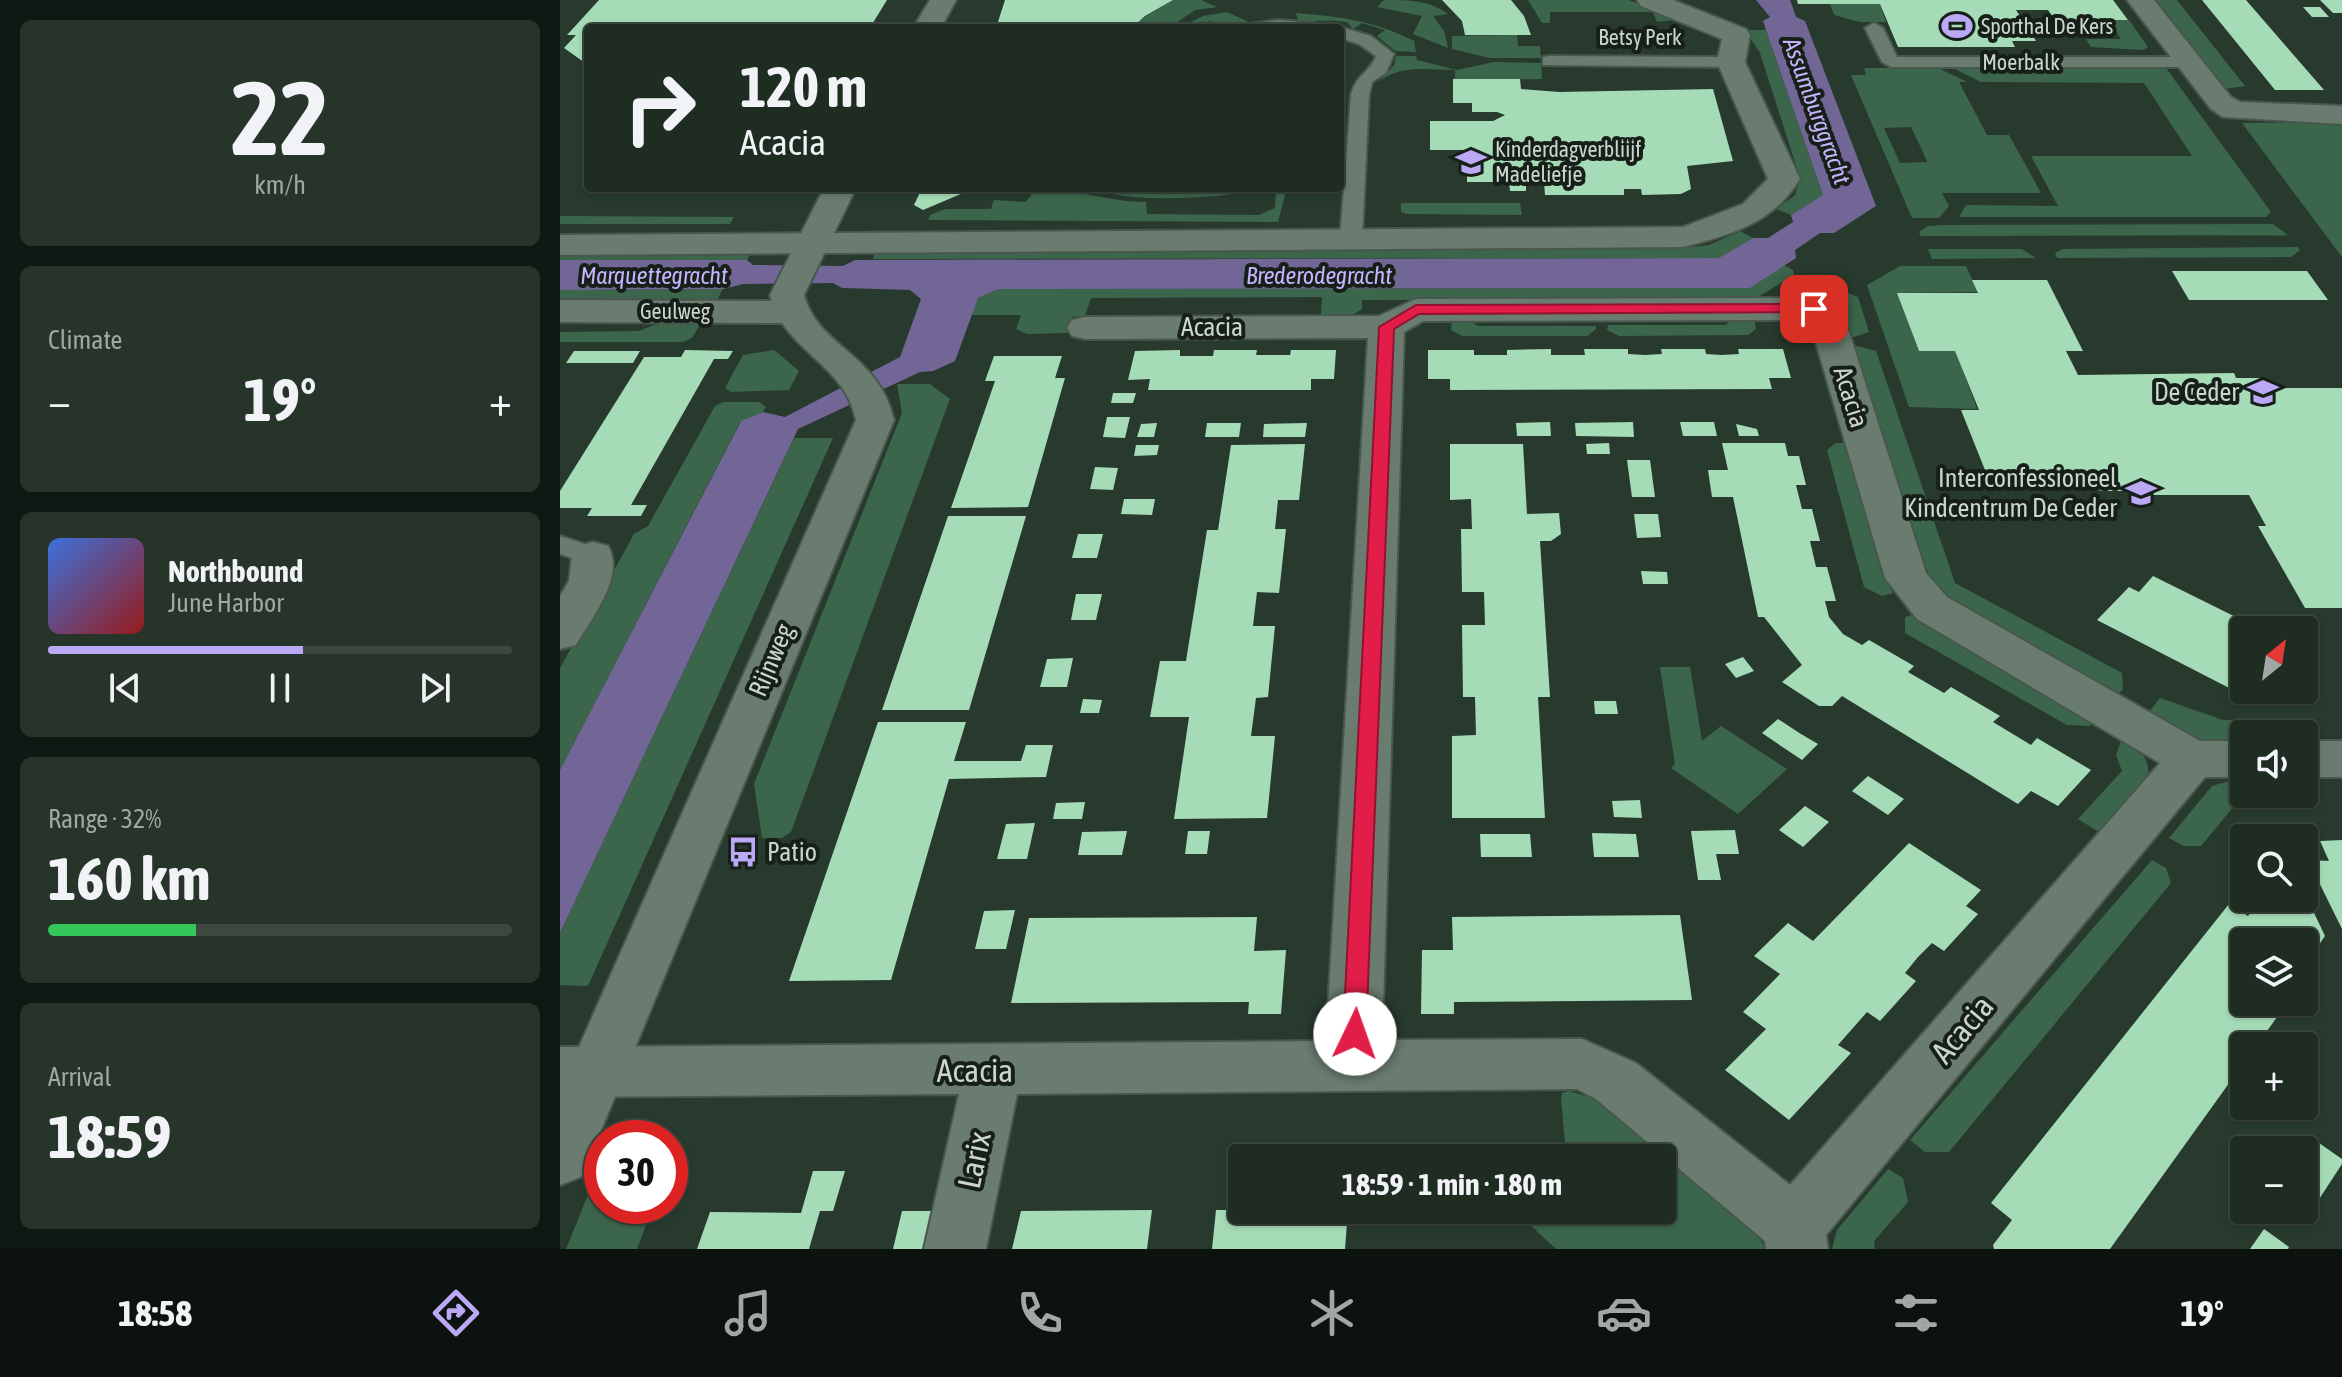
<!DOCTYPE html>
<meta charset="utf-8">
<style>
:root{--surface:#1e2c22;--page:#26342a;--text:#f1f3f6;--muted:#a1a7a5;--line:#3c4840;--accent:#bca9f5}
body{margin:0;font-family:"Asap Condensed",sans-serif;background:var(--page);color:var(--text);height:100vh;display:flex;flex-direction:column;font-size:30px;white-space:nowrap}
*{box-sizing:border-box;margin:0}
p{font-size:26px;color:var(--muted)}
.icon{flex:none;width:44px;height:44px;fill:none;stroke:currentColor;stroke-width:2;stroke-linecap:round;stroke-linejoin:round}
.map{position:relative;flex:1;overflow:hidden}
.side{display:flex;flex-direction:column;gap:20px;padding:20px;background:#101813;width:560px}
.side>*{flex:none}
.guide{position:absolute;left:24px;top:24px;width:760px;height:168px;border-radius:8px;box-shadow:0 2px 6px #0004,0 0 0 2px var(--line);background:#1e2c22;color:var(--text);overflow:hidden}
.needle{width:52px;rotate:30deg}
.buttons{position:absolute;left:1670px;top:616px;display:grid;gap:16px}
.buttons a{display:grid;place-items:center;width:88px;height:88px;border-radius:8px;background:var(--surface);box-shadow:0 2px 6px #0004,0 0 0 2px var(--line);font-size:40px}
.speed{position:absolute;left:24px;top:1120px;display:flex;gap:16px;font-size:40px;font-weight:700;text-align:center}
.speed>*{display:grid;place-content:center;width:104px;height:104px;border-radius:50%;background:var(--surface);box-shadow:0 2px 6px #0004,0 0 0 2px var(--line);line-height:1}
.speed .limit{border:12px solid #d22;background:#fff;color:#111}
.pin{position:absolute;display:grid;place-items:center;width:68px;height:68px;color:#fff;margin:-34px;border-radius:16px;box-shadow:0 4px 12px #0006}
.me{position:absolute;width:88px;margin:-44px;rotate:3deg;stroke-linejoin:round;filter:drop-shadow(0 0 6px #0008)}
.turn{display:flex;align-items:center;gap:28px;height:168px;padding:0 24px;font-size:36px}
.turn .icon{width:104px;height:104px;stroke-width:2.5}
.turn b{display:block;font-size:56px;line-height:68px}
.big{font-size:60px;font-weight:700;line-height:1.1}
.side .widget{flex:1;display:flex;flex-direction:column;justify-content:center;gap:12px;min-width:0;padding:0 28px;border-radius:12px;background:var(--page)}
.side .dial{align-items:center;gap:0}
.dial b{font-size:104px;line-height:1}
.song{display:flex;align-items:center;gap:24px}
.cover{width:96px;height:96px;border-radius:12px;background:linear-gradient(135deg,hsl(220 70% 55%),hsl(0 70% 35%))}
.played{height:8px;border-radius:4px;background:linear-gradient(90deg,var(--accent) 55%,var(--line) 55%)}
.keys{display:flex;justify-content:space-around;direction:ltr}
.heat{display:flex;justify-content:space-between;align-items:center;font-size:44px;direction:ltr}
.charge{height:12px;border-radius:6px;background:linear-gradient(90deg,#34c759 32%,var(--line) 0)}
.trip{position:absolute;left:668px;top:1144px;width:448px;height:80px;border-radius:8px;background:var(--surface);box-shadow:0 2px 6px #0004,0 0 0 2px var(--line);font-weight:700;line-height:80px;text-align:center}
.dock{display:flex;height:128px;justify-content:space-around;align-items:center;background:#0c120e;color:var(--muted)}
.dock .icon{width:56px;height:56px}
.dock .current{color:var(--accent)}
.dock b{font-size:36px;color:var(--text)}
main{display:flex;flex:1;min-height:0}
.map>svg:first-child{display:block}
.green{fill:#3c664b;fill-rule:evenodd}
.water{fill:#726696}
.building{fill:#a5dbb6}
.lines{fill:none;stroke-linecap:round;stroke-linejoin:round}
.service-casing{stroke:#48574d;stroke-width:4}
.minor-casing{stroke:#48574d;stroke-width:4}
.tertiary-casing{stroke:#48574d;stroke-width:4}
.service{fill:#697c6f;fill-rule:evenodd}
.minor{fill:#697c6f;fill-rule:evenodd}
.tertiary{fill:#697c6f;fill-rule:evenodd}
.route{fill:#e11d48;stroke:#92132f;stroke-width:2}
.labels{text-anchor:middle;dominant-baseline:central;stroke-width:8;stroke-linejoin:round;paint-order:stroke}
.far-poi-label{font-size:22px;fill:#cad5cd;stroke:#171f19;text-anchor:start}
.far-street-label{font-size:22px;fill:#cad5cd;stroke:#171f19}
.far-water-label{font-size:24px;font-style:italic;fill:#c5b3fe;stroke:#171f19}
.street-label{font-size:26px;fill:#cad5cd;stroke:#171f19}
.poi-label{font-size:26px;fill:#cad5cd;stroke:#171f19;text-anchor:end}
.near-street-label{font-size:32px;fill:#cad5cd;stroke:#171f19}
</style>
<main>
<section class="side">
<div class="widget dial"><b>22</b><p>km/h</p></div>
<div class="widget"><p>Climate</p>
<div class="heat"><a>−</a><b class="big">19°</b><a>+</a></div>
</div>
<div class="widget">
<div class="song"><i class="cover"></i><div><b>Northbound</b><p>June Harbor</p></div></div>
<div class="played"></div>
<div class="keys"><svg class="icon" aria-label="previous" viewBox="0 0 24 24"><path d="M18 5L8 12l10 7zM5 5v14"/></svg><svg class="icon" aria-label="pause" viewBox="0 0 24 24"><path d="M8 5v14M16 5v14"/></svg><svg class="icon" aria-label="next" viewBox="0 0 24 24"><path d="M6 5l10 7-10 7zM19 5v14"/></svg></div>
</div>
<div class="widget"><p>Range · 32%</p><b class="big">160 km</b><div class="charge"></div></div>
<div class="widget"><p>Arrival</p><b class="big">18:59</b></div>
</section>
<div class="map">
<svg width="1782" height="1249" viewBox="0 0 1782 1249">
<rect width="100%" height="100%" fill="#283a2e"/>
<path class="green" d="M613 0H641L657 7 635 10 609 28H572L586 16Z
M824 0C849 0 869 0 888 14L873 16 884 31 888 48 853 34 862 16 817 7Z
M968 0H1069L1121 19 1097 22 1093 12H990V23H982Z
M1596 0H1617L1685 86 1665 89Z
M1270 4H1320L1326 22H1300L1274 15Z
M667 12 691 23 667 28 650 21 636 28H618L643 16Z
M736 13C781 17 813 20 854 41L856 52 835 51 817 36 825 30 802 23 793 29 787 22C768 19 754 22 738 21Z
M1548 20H1569L1588 47 1583 50 1531 47 1526 39H1561Z
M1185 30H1206L1263 195 1231 215 1216 209 1235 195 1240 178 1200 53Z
M957 35 958 46H980L981 58H930L892 49V36Z
M836 56H856L857 60 897 70 934 62 981 63 982 79 895 80V70C871 70 837 64 818 83L834 65Z
M1304 68H1378L1407 82H1399L1427 135H1449L1481 193H1382L1389 206 1379 218H1352L1291 75H1306ZM1351 127 1367 161V162L1340 163 1324 128Z
M1393 68H1606L1711 212 1706 217H1399L1406 205 1498 206 1471 156H1632L1584 83 1421 82Z
M1782 122V257L1682 123Z
M476 188C514 188 547 202 586 202L587 214 699 215 715 208 716 194 726 190 718 222 368 220 370 215 385 209H431L434 200 466 202Z
M537 188H704C671 198 566 205 537 188Z
M841 203H960L962 215 846 214 841 212Z
M0 216 174 217 170 224H0Z
M1713 224 1728 235 1371 236H1361L1359 232 1368 226 1384 225Z
M1180 231 1193 238 1160 258 313 259 316 250 1116 249 1149 245Z
M1738 247 1740 250 1731 257 1497 258 1495 253 1503 249Z
M1368 249H1462L1476 258 1372 259Z
M192 250 187 260H0V251Z
M1224 265 1233 270 1234 275 1195 299 802 300V309L792 315H761L762 297 531 298 525 316 512 317 508 333 467 334 456 329 461 315H411L418 298 438 289 1190 288Z
M1340 266H1406L1418 292 1338 293 1358 350 1396 351 1417 409 1349 407 1307 285Z
M1274 287 1298 297 1309 332 1291 338Z
M163 289 157 300H0V290Z
M1178 317H1194L1196 329 1188 335 1059 336 1047 330 1048 325H1165Z
M892 318H904L918 326H1036V329L1027 336H902L891 330Z
M104 321H142L132 338 123 342H0V332L79 331Z
M1293 345 1316 351 1395 583 1562 673 1563 689 1558 694 1400 606 1371 582Z
M214 350 239 371 229 390 171 392 165 388 183 355Z
M337 384H370L390 399 231 832 222 838H202L194 784 342 413Z
M163 402H199L206 407 203 412 180 422 0 770V668L74 534 88 526 155 406Z
M234 438H273L28 986 0 985V933Z
M1276 443H1286L1322 567 1333 593 1322 596 1304 587 1267 450Z
M1355 614 1536 718 1530 726 1507 725 1345 633V617Z
M1100 667H1130L1142 741 1161 726 1227 769 1178 814 1111 768 1115 764Z
M1600 698 1663 720H1723L1716 734H1684V740C1671 739 1657 745 1645 744 1623 742 1608 721 1590 711Z
M1564 733C1579 748 1593 760 1587 784L1542 834 1518 819 1562 771 1556 755Z
M1684 777V794L1641 846H1623L1609 838 1652 786Z
M1592 860 1606 868 1611 883 1389 1152H1365L1350 1140Z
M1009 1091 1037 1099 1196 1233 1206 1249H996L954 1210H1102V1158H898L891 1152V1143H1005L1001 1098 1002 1093Z
M1328 1169 1343 1178 1348 1202 1314 1241 1315 1249H1272L1277 1230Z
M38 1170H42V1206H93L77 1249H6Z"/>
<path class="water" d="M1196 0H1230L1236 17 1245 21 1316 206 1274 233H1260L1235 250 1236 258 1190 288 438 289 418 298 395 361 373 371 360 372 238 429 0 933V770L181 421 203 412 225 417 340 357 361 299 350 290 282 288 273 283 183 284 163 289 0 290V260H187L193 265 283 266 295 260 1159 258 1193 238H1208L1233 222 1231 215 1263 195 1206 30 1203 21 1210 17Z"/>
<path class="building" d="M39 0H327L311 26 296 28H28V65L4 48 16 35H7Z
M445 0H613L585 16 572 28H436Z
M882 0H951L964 16 971 35H905L902 21Z
M1237 0H1553L1568 20H1495L1488 10H1456L1476 41H1452L1455 47H1338L1320 4H1238Z
M1642 0H1686L1764 90H1715Z
M1760 0H1782V13H1773Z
M1743 7H1760L1769 17H1752Z
M893 79H960L961 89 999 92 1153 89 1173 161 1127 166 1131 189 1121 194 1082 195 1081 189H1064V195H985L984 182 966 181V191H950L949 182H907V150H870V121H933L945 115 937 112H912V103H893Z
M362 188H415L363 210 354 205Z
M1612 271H1747L1768 300H1629Z
M1412 280H1487L1523 351H1506L1518 375 1674 373 1676 378H1702L1727 388H1782V608H1745L1698 526H1706L1689 495H1574L1571 491H1541L1508 476 1506 470 1490 471 1495 480H1429L1401 410H1419L1395 351H1359L1337 293H1418Z
M991 349V355H1025L1024 349H1068V354L1085 355 1102 354 1101 349H1145L1146 354 1162 355 1179 354 1178 349H1223L1231 378H1209L1212 389 890 390V379H868V350H914V355H947V350Z
M125 350 173 351 168 359H154L71 505H87L81 516H27L32 508H0V491L84 357H121Z
M620 350V356H653L654 350H697L696 355H730L731 350H776L774 379H751V390H588L590 379 568 380 575 351Z
M14 351H80L73 363H6Z
M434 356H502L495 378H505L468 507 391 508 435 381H425Z
M553 393H576L573 403H551Z
M547 417H570L565 438 543 437Z
M990 422 991 436H957L956 423Z
M1073 422 1074 437 1016 436 1015 423Z
M1120 422H1154L1157 436H1123Z
M597 423 594 437H577L581 424Z
M647 423H681L679 437H645Z
M747 423 745 437H703L704 424Z
M1176 424 1197 429 1199 436H1179Z
M1049 443 1050 454H1027L1026 444Z
M1162 443H1225L1228 456H1239L1246 485H1236L1242 509H1252L1260 541H1250L1256 567H1267L1276 601H1265L1269 617 1283 634 1302 645 1309 640 1354 666 1348 672 1384 693 1391 687 1440 716 1433 722 1471 745 1477 738 1531 770 1498 806 1471 791 1458 804 1282 696 1272 706H1259L1222 682 1242 665 1204 617H1198L1173 497H1152L1148 470H1168Z
M745 444 739 500H718L715 529H726L719 593 697 592 693 626H715L708 697 696 698 691 736H715L707 818 614 819 629 717H590L600 661H626L647 530H658L671 445Z
M890 444H963L967 514 999 513 1001 534 991 541H980L990 697H978L985 818H892V736L916 735 915 697H903L902 625H925L924 592H902L901 529H912L911 499 890 500Z
M576 445H599L597 455 574 456Z
M1067 460H1090L1095 497H1072Z
M535 467 558 468 553 490 530 489Z
M564 499H595L592 515 561 514Z
M1074 514H1098L1101 537 1077 538Z
M388 516H466L409 710H322Z
M518 534H543L537 558H512Z
M1081 571 1107 572 1108 584H1083Z
M1593 576 1702 630H1684V681L1675 691 1537 620 1569 587 1579 592Z
M516 594H542L536 620H511Z
M1183 657 1194 671 1176 678 1165 664Z
M513 658 507 687H480L487 659Z
M523 699 542 700 539 713H520Z
M1034 701H1056L1058 714H1035Z
M1218 719 1241 734 1258 744 1242 760 1224 748 1202 733Z
M318 722H406L394 761H461L466 745H493L486 777 389 779 331 980 229 981Z
M1308 776 1344 799 1328 815 1292 791Z
M1080 800 1082 818 1054 817 1052 801Z
M525 802 522 819H493L496 803Z
M1245 806 1269 822 1243 847 1219 830Z
M475 823 467 859H437L446 824Z
M1175 830 1179 854H1156L1161 880H1138L1131 831Z
M567 831 562 855H518L522 832Z
M628 831H650L647 854H625Z
M1032 833 1076 834 1079 857H1034Z
M920 834H970L972 857H921Z
M1782 840V929L1748 860 1769 861 1760 841Z
M1349 843 1421 890 1406 906 1418 914 1384 951 1372 943 1358 957 1345 973 1356 981 1320 1021 1307 1012 1278 1045 1291 1053 1229 1120 1165 1070 1206 1029 1183 1012 1220 974 1194 956 1228 923 1253 941Z
M1701 898H1747L1765 936 1752 955 1758 959 1744 979V942H1684V1002H1728L1707 1031 1732 1046H1684V1071L1680 1068 1550 1249H1434L1433 1245 1452 1220 1431 1203 1669 904 1688 916Z
M455 910 446 949H415L424 911Z
M1120 915 1132 1000 894 1002V1014H861L862 950H893L892 917Z
M697 917 694 951 726 950 721 1014H688L689 1002 451 1003 469 918Z
M1759 1143 1782 1159V1164L1752 1210 1744 1204V1165Z
M253 1171H285L273 1211H260L249 1249H137L150 1212 241 1213Z
M592 1210 587 1249H452L461 1211Z
M656 1210H788L785 1249H652Z
M342 1211H379L370 1249H333Z
M1704 1229 1729 1247 1728 1249H1690Z"/>
<g class="lines">
<g class="service-casing">
<path id="service" d="M718 20 754 23 763 28H687L690 24Z
M1314 23 1323 28 1337 57H1629L1638 62 1629 67H1331L1322 62 1305 28Z
M780 27 811 36 834 54 826 73 812 82 809 95 802 239 791 245 780 239 791 95C796 74 810 73 816 56L799 44 780 38V28H775Z
M989 56 1171 57 1180 62 1171 67 983 65V57Z
M0 536 42 550 46 556 42 562 33 565 0 554Z"/>
</g>
<g class="minor-casing">
<path id="minor" d="M1077 0H1113L1186 29 1190 35 1185 62 1240 179C1213 223 1171 235 1123 247L0 255V235L1123 227 1183 204 1208 179 1157 62 1162 39 1081 6Z
M1567 0H1594L1671 97 1680 102 1782 106V124L1663 117 1651 109Z
M1254 298 1266 302 1289 332 1366 573 1387 597 1640 741H1684V777H1645L1266 1235 1268 1249H1206L1205 1241 1036 1099 1017 1089 457 1094 426 1249H364L399 1094 0 1097V1047L766 1041 808 338 525 339 512 336 507 328 512 320 525 317 819 316 856 299ZM1244 320 1253 333 1325 578 1357 619 1600 763 1230 1185 1076 1063 1022 1039 822 1040 844 332 863 321Z
M0 300 230 301 242 305 248 312 242 319 230 323 0 322Z
M33 542 48 546C66 576 31 619 16 645L0 649V596L9 581 12 556 18 546Z
M1744 741H1782V777H1744Z"/>
</g>
<g class="tertiary-casing">
<path id="tertiary" d="M370 0H396L381 28H353Z
M264 188H296L244 295C259 349 318 352 334 420L30 1157 21 1177 0 1185V1090L296 420C284 362 224 352 210 295Z"/>
</g>
<use href="#service" class="service"/>
<use href="#minor" class="minor"/>
<use href="#tertiary" class="tertiary"/>
</g>
<path class="route" d="M1254 304 1261 309 1259 312 859 314 834 329 806 1034 803 1041 795 1044 787 1041 783 1034 819 327 856 305Z"/>
<defs>
<g id="stadium-bare" transform="scale(2.4)"><path d="M0-5a6.5 5 0 1 0 0 10a6.5 5 0 1 0 0-10ZM-3.5-1.8h7v3.6h-7Z" fill="#bca9f5" stroke="#171f19" stroke-width="2.5" paint-order="stroke"/></g>
<g id="school-bare" transform="scale(2.4)"><path d="M0-5L7-2L0 1L-7-2ZM-4 1L0 2.5L4 1V4Q0 6-4 4Z" fill="#bca9f5" stroke="#171f19" stroke-width="2.5" paint-order="stroke"/></g>
<g id="bus-bare" transform="scale(2.4)"><path d="M-5-6H5V4H4V6H2V4H-2V6H-4V4H-5ZM-3.5-4V0h7V-4ZM-3.5 1.2v1.5H-2V1.2ZM2 1.2v1.5H3.5V1.2Z" fill="#bca9f5" stroke="#171f19" stroke-width="2.5" paint-order="stroke"/></g>
</defs>
<g fill-rule="evenodd">
<use href="#stadium-bare" x="1397" y="26"/>
<use href="#school-bare" x="911" y="162"/>
<use href="#school-bare" x="1703" y="392"/>
<use href="#school-bare" x="1581" y="493"/>
<use href="#bus-bare" x="183" y="852"/>
</g>
<g class="labels">
<g class="far-poi-label">
<text x="1421" y="26">Sporthal De Kers</text>
<text x="935" y="149">Kinderdagverbliijf<tspan x="935" dy="25">Madeliefje</tspan></text>
</g>
<g class="far-street-label">
<text x="1080" y="37">Betsy Perk</text>
<text x="1461" y="62">Moerbalk</text>
<text x="115" y="311">Geulweg</text>
</g>
<g class="far-water-label">
<text transform="translate(1257 111) rotate(70)">Assumburggracht</text>
<text x="94" y="275">Marquettegracht</text>
<text x="759" y="275">Brederodegracht</text>
</g>
<g class="street-label">
<text x="652" y="327">Acacia</text>
<text transform="translate(1291 397) rotate(73)">Acacia</text>
<text transform="translate(211 660) rotate(-67)">Rijnweg</text>
</g>
<g class="poi-label">
<text x="1679" y="392">De Ceder</text>
<text x="1557" y="478">Interconfessioneel<tspan x="1557" dy="30">Kindcentrum De Ceder</tspan></text>
<text x="207" y="852" text-anchor="start">Patio</text>
</g>
<g class="near-street-label">
<text transform="translate(1402 1029) rotate(-50)">Acacia</text>
<text x="415" y="1070">Acacia</text>
<text transform="translate(414 1160) rotate(-78)">Larix</text>
</g>
</g>
</svg>
<div class="buttons">
<a><svg class="needle" viewBox="-14 -14 28 28"><path d="M0-13l5 13h-10z" fill="#e53935"/><path d="M0 13l5-13h-10z" fill="#a1a7a5"/></svg></a>
<a><svg class="icon" aria-label="sound" viewBox="0 0 24 24"><path d="M4 9h4l5-4v14l-5-4H4zM17 9q2 3 0 6"/></svg></a>
<a><svg class="icon" aria-label="search" viewBox="0 0 24 24"><circle cx="10" cy="10" r="6"/><path d="M15 15l6 6"/></svg></a>
<a><svg class="icon" aria-label="layers" viewBox="0 0 24 24"><path d="M12 4l9 5-9 5-9-5zM3 14l9 5 9-5"/></svg></a>
<a>+</a>
<a>−</a>
</div>
<div class="speed"><div class="limit">30</div></div>
<div class="pin" style="left:1254px;top:309px;background:#d93025"><svg class="icon" aria-label="arrive" viewBox="0 0 24 24"><path d="M6 21V4h12l-3 4 3 4H6"/></svg></div>
<svg class="me" style="left:795px;top:1034px" viewBox="-20 -20 40 40"><circle r="19" fill="#fff"/><path d="M0-13L10 11 0 6-10 11z" fill="#e11d48"/></svg>
<div class="trip">18:59 · 1 min · 180 m</div>
<div class="guide">
<div class="turn"><svg class="icon" aria-label="right" viewBox="0 0 24 24"><path d="M7 20v-9h11M14 6l5 5-5 5"/></svg><div><b>120 m</b>Acacia</div></div>
</div>
</div>
</main>
<nav class="dock">
<b>18:58</b>
<svg class="icon current" aria-label="directions" viewBox="0 0 24 24"><path d="M12 3l9 9-9 9-9-9zM9 14v-3h6M13 9l2 2-2 2"/></svg>
<svg class="icon" aria-label="music" viewBox="0 0 24 24"><path d="M9 18V5l10-2v13"/><circle cx="6" cy="18" r="3"/><circle cx="16" cy="16" r="3"/></svg>
<svg class="icon" aria-label="phone" viewBox="0 0 24 24"><path d="M5 4h4l2 5-3 2q2 4 5 5l2-3 5 2v4C11 20 4 13 5 4z"/></svg>
<svg class="icon" aria-label="climate" viewBox="0 0 24 24"><path d="M12 3v18M4 7l16 10M4 17L20 7"/></svg>
<svg class="icon" aria-label="car" viewBox="0 0 24 24"><path d="M5 17H2v-5l4-1 3-4h7l3 4 3 1v5h-3M9 17h6M6 11h13"/><circle cx="7" cy="17" r="2"/><circle cx="17" cy="17" r="2"/></svg>
<svg class="icon" aria-label="filters" viewBox="0 0 24 24"><path d="M4 7h16M4 17h16"/><circle cx="9" cy="7" r="2"/><circle cx="15" cy="17" r="2"/></svg>
<b>19°</b>
</nav>
